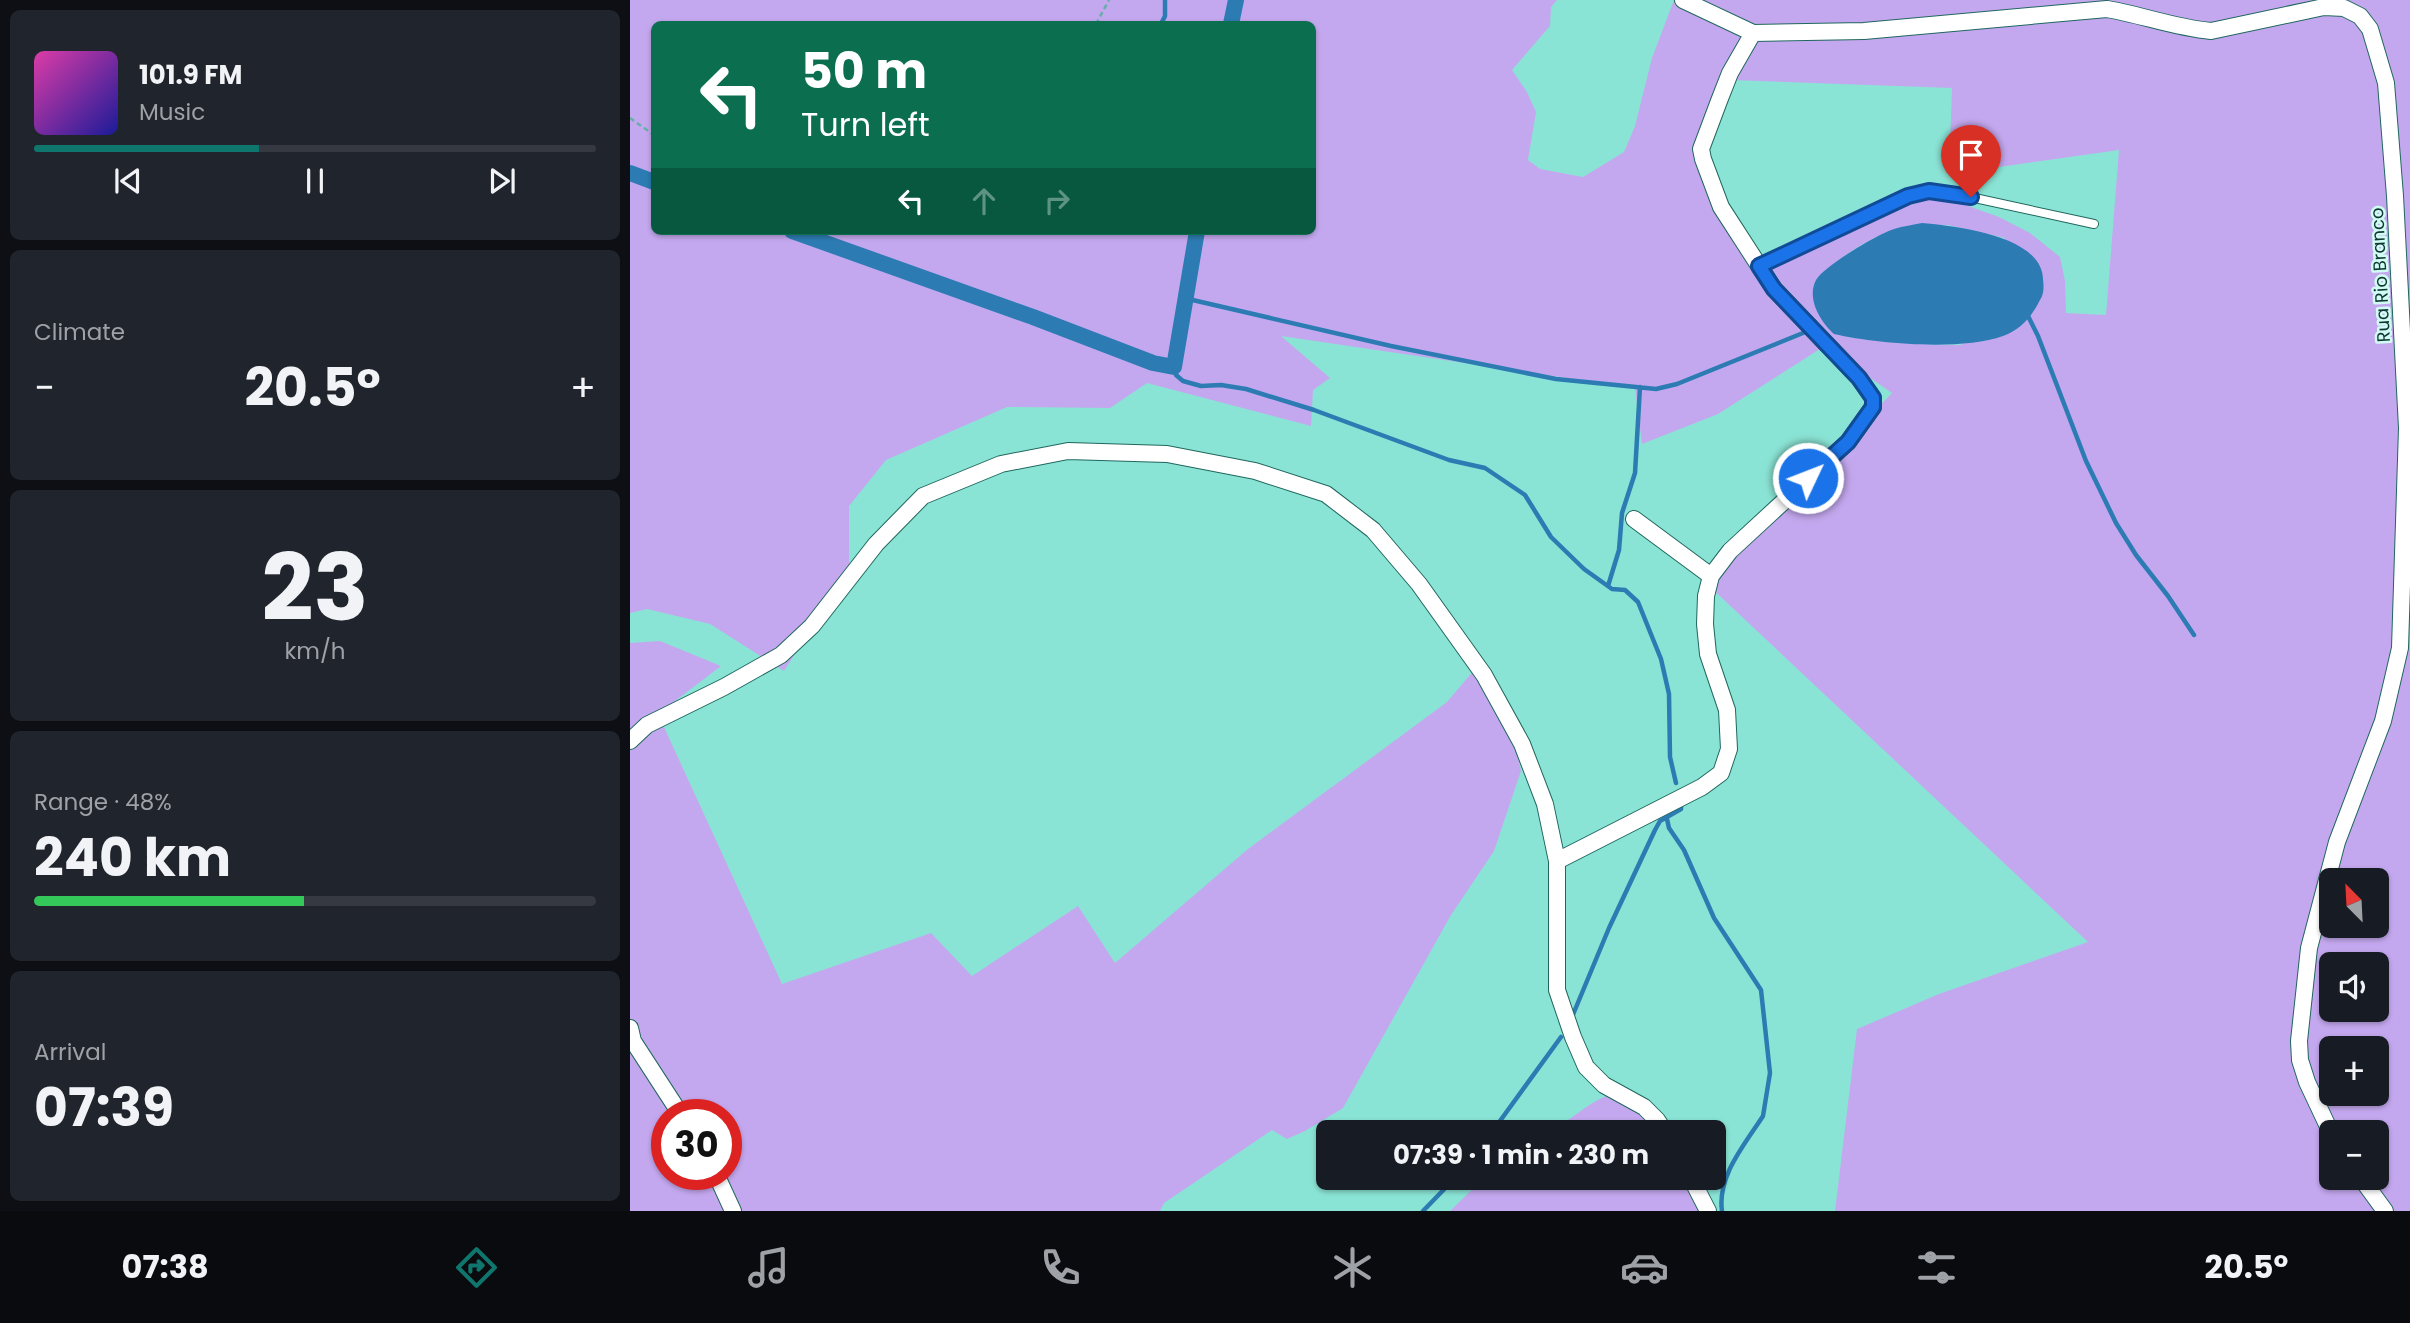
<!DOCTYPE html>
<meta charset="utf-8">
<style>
:root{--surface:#171b24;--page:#20242c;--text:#f1f3f6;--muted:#9ea1a6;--line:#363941;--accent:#0f766e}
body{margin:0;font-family:Poppins,sans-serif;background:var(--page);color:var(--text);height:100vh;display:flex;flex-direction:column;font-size:26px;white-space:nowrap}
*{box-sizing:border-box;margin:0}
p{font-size:23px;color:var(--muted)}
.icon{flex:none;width:38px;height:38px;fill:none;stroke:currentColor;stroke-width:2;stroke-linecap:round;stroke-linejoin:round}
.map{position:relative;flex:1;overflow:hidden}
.drawer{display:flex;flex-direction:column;gap:10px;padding:10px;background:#0d0f14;width:630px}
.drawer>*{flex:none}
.hud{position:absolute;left:21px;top:21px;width:665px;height:214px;border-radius:10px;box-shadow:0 2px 5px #0004;background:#0b6e4f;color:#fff;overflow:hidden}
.needle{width:46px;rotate:336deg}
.controls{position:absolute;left:1689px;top:868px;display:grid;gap:14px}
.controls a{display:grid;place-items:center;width:70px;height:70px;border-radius:10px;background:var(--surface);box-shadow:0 2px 5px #0004;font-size:35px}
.speed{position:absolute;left:21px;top:1099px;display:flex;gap:14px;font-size:35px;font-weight:700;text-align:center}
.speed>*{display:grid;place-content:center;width:91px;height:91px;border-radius:50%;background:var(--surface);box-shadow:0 2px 5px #0004;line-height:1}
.speed .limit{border:10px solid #d22;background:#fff;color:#111}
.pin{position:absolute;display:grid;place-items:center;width:60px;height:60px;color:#fff;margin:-72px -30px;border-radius:50% 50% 50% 0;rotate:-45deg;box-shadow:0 0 7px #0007}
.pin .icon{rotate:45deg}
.me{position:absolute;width:77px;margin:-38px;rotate:47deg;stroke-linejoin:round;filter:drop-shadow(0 0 5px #0008)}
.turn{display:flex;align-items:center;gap:24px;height:147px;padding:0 35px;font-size:32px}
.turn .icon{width:91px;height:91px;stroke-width:2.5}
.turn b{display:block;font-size:49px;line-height:60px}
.lanes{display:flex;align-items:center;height:66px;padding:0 35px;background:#0003;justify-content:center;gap:35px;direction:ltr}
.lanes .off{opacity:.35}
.big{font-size:52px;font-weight:700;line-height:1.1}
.drawer .tile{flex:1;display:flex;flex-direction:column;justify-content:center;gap:10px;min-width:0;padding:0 24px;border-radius:10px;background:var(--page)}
.drawer .dial{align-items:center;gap:0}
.dial b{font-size:91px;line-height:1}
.song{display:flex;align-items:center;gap:21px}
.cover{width:84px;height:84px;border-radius:10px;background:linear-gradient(135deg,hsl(320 70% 55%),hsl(240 70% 35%))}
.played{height:7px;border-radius:4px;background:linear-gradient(90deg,var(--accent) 40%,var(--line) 40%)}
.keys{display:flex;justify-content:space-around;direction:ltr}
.heat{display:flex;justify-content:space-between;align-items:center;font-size:38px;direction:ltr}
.charge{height:10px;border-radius:5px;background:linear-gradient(90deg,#34c759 48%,var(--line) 0)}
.trip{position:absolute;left:686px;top:1120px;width:410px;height:70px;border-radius:10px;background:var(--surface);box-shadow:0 2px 5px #0004;font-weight:700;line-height:70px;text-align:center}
.menu{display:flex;height:112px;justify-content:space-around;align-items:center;background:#090b0e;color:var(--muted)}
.menu .icon{width:49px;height:49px}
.menu .selected{color:var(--accent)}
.menu b{font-size:32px;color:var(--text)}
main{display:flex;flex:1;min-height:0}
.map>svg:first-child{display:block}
.green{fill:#c4a8ef;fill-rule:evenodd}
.water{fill:#2c7cb3}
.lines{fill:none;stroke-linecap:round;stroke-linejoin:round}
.stream{stroke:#2c7cb3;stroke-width:4.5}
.canal{stroke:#2c7cb3;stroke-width:16}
.lane-casing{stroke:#20675e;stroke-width:10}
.street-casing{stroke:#20675e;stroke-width:18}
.path{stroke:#65b0a4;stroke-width:2.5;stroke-dasharray:5 3.5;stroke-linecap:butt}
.lane{stroke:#fff;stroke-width:8}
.street{stroke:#fff;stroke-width:16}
.route-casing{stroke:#114b97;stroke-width:18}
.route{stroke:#1a73e8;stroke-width:12}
.labels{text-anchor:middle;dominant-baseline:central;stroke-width:5;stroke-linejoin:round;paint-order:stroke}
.street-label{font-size:18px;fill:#103732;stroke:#d1fcf4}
</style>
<main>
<section class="drawer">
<div class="tile">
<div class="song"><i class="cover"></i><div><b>101.9 FM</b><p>Music</p></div></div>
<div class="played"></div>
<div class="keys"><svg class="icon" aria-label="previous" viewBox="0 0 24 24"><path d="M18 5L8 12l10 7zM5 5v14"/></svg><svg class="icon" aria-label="pause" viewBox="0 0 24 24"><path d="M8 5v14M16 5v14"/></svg><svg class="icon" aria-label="next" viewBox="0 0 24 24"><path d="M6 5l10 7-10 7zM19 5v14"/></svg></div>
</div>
<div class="tile"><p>Climate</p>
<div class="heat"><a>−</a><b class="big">20.5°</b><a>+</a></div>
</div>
<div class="tile dial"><b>23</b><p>km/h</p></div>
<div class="tile"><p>Range · 48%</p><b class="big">240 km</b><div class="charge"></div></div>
<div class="tile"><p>Arrival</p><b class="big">07:39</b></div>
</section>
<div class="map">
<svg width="1780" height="1211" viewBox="0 0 1780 1211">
<rect width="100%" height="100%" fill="#8ae4d5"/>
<path class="green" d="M0 0H927L921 7 920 26 882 70 897 92 906 112 898 160 910 169 953 177 994 152 1005 126 1022 58 1044 0H1780V1211H1205L1227 1029 1309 994 1458 942 1077 584 1262 393 1217 362 1190 349 1088 414 1012 444 1005 388 651 336 700 378 683 390 681 426 517 383 480 408 377 407 256 460 219 506V569L154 671 80 624 17 609 0 613ZM24 24H682V231H24ZM1100 80 1322 88 1319 174 1489 150 1476 315 1436 313 1435 281 1430 257 1400 233 1369 217 1330 203 1293 195 1141 266 1124 270 1070 154ZM1318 225 1375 238 1331 345 1292 344 1217 337 1185 282C1202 262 1238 238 1263 230 1279 224 1301 226 1318 225ZM1701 880H1746V926H1701ZM1701 964H1746V1010H1701ZM1701 1048H1746V1094H1701ZM1701 1132H1746V1178H1701Z
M30 641 91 666 28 714 152 984 301 933 342 976 448 906 485 963 618 849 817 702 844 670 882 731 891 771 864 851 821 915 713 1108 675 1131 657 1139 642 1130 534 1203 530 1211H0V643ZM37 1115H96V1174H37Z
M978 1087 1038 1132H917C939 1123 954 1105 976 1096Z
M854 1178H1066L1080 1211H820Z"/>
<path class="water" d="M1292 223C1324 226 1412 235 1413 279 1414 287 1414 294 1410 300 1402 316 1391 330 1373 336 1331 351 1248 344 1204 334 1191 322 1176 299 1186 280 1194 266 1248 234 1264 229 1273 226 1283 225 1292 223Z"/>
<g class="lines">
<path class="stream" d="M531 24 535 16V0
M554 298 761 346 926 379 1026 389 1047 384 1173 333
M1396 312 1408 336 1456 461 1486 523 1506 555 1538 596 1564 635
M544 367 546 375 553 381 571 386 591 385 616 389 684 410 819 460 855 468 895 495 921 537 954 569 982 589 995 590 1008 602 1031 659 1039 694 1040 757 1046 783
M978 586 989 550 992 513 1005 473 1010 387
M1037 819 1039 828 1054 850 1084 918 1131 990 1140 1073 1133 1116C1115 1144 1087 1176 1092 1211
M942 1017 979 928 1025 830 1030 821 1051 809V805
M862 1132 931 1037
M793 1211 825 1178"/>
<path class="canal" d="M601 24 606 0
M0 173 24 182
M162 231 403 317 523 363 544 367 567 231"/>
<g class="lane-casing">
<path id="lane" d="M1129 266 1278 196 1299 191 1317 192 1464 224"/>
</g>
<g class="street-casing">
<path id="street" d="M1053 0 1123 33 1234 31 1477 9C1512 15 1546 28 1581 31L1694 7 1714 8 1730 16 1740 29 1756 83 1765 196 1777 428 1770 648 1753 721 1707 842 1679 948 1669 1041 1670 1060 1677 1082 1701 1133
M1004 519 1081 576
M0 741 17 725 94 687 151 655 182 626 246 544 293 496 371 464 438 451 537 454 625 471 696 494 743 530 789 584 854 675 892 744 915 804 927 861V990L943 1037 956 1067 974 1085 1014 1107 1027 1120 1035 1132
M927 861 1072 787 1091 773 1099 749 1097 710 1078 654 1075 624 1076 596 1081 576 1100 551 1218 442 1243 407V398L1229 378 1144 289 1091 207 1073 159 1071 149 1089 101 1100 73 1123 33
M0 1028 3 1041 51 1115
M86 1174 103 1211
M1061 1178 1078 1211
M1731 1178 1755 1211"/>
</g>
<path class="path" d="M466 24 479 0
M0 118 24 135"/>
<use href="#lane" class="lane"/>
<use href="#street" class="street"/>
</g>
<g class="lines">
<g class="route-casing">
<path id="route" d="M1178 478 1218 442 1243 407V398L1229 378 1144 289 1129 266 1278 196 1299 191 1341 197"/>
</g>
<use href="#route" class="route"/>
</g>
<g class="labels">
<g class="street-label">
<text transform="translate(1750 275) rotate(-93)">Rua Rio Branco</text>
</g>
</g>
</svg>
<div class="controls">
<a><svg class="needle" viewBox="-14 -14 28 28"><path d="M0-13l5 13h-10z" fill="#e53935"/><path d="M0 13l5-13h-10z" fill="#9ea1a6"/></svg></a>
<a><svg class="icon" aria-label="sound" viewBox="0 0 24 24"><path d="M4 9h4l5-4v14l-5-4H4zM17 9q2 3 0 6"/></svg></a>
<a>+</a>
<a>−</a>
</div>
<div class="speed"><div class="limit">30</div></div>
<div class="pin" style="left:1341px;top:197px;background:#d93025"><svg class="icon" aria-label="arrive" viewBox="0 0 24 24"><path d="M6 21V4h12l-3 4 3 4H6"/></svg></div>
<svg class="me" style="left:1178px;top:478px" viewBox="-20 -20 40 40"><circle r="17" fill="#1a73e8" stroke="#fff" stroke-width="3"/><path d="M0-11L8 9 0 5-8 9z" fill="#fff"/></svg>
<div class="trip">07:39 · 1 min · 230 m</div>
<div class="hud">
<div class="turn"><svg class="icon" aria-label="left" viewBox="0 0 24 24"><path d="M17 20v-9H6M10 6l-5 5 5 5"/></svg><div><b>50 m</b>Turn left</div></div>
<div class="lanes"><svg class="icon" aria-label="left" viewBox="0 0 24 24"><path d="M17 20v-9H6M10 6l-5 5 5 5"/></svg><svg class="icon off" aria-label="ahead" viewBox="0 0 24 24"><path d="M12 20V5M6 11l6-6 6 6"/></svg><svg class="icon off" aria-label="right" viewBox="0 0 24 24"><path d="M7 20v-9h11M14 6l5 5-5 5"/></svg></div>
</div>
</div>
</main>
<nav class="menu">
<b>07:38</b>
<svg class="icon selected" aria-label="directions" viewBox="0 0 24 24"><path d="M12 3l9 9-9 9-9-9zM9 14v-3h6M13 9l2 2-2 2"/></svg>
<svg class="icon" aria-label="music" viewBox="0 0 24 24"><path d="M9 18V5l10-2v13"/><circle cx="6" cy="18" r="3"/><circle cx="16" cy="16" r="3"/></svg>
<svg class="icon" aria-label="phone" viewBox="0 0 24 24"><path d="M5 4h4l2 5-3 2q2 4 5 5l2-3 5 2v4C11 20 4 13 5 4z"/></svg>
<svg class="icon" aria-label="climate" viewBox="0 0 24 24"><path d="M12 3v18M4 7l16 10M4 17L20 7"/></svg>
<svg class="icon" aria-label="car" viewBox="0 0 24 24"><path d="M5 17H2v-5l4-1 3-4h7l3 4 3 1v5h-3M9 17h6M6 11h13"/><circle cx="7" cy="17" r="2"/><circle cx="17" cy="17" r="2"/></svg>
<svg class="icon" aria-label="filters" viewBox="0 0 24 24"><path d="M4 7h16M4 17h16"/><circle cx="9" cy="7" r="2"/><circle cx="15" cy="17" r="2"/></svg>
<b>20.5°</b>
</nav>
